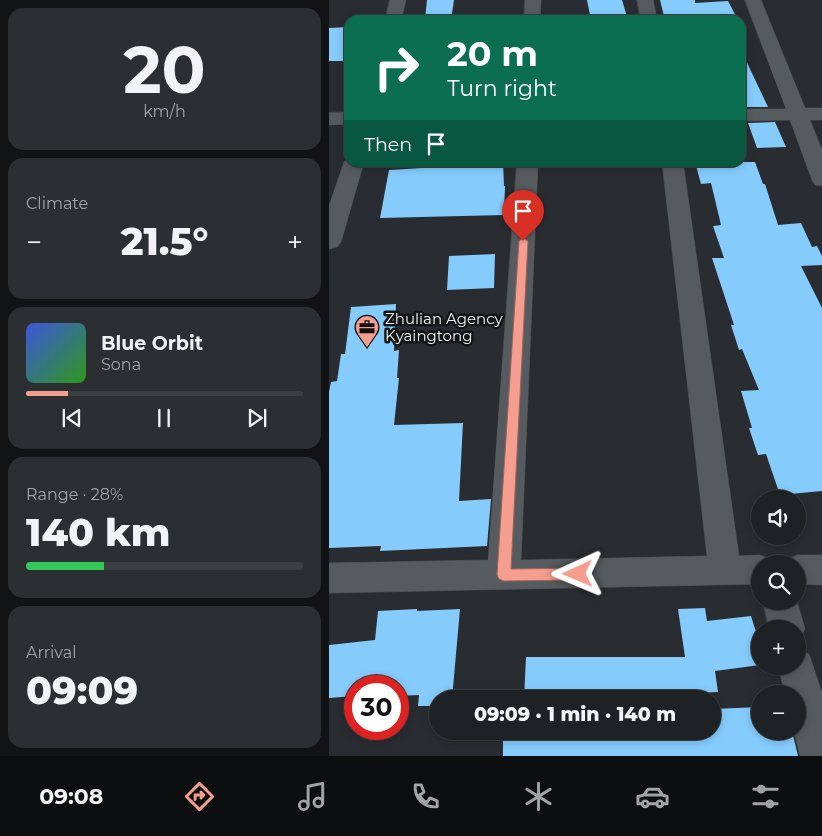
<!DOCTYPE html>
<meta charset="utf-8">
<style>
:root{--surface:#1f2225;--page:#2c2f32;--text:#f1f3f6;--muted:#a1a4a7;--line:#3c3f42;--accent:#f59d8e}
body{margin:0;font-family:Montserrat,sans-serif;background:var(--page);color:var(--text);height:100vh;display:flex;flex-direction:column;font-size:19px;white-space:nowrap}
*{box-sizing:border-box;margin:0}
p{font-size:16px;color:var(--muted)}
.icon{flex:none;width:28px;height:28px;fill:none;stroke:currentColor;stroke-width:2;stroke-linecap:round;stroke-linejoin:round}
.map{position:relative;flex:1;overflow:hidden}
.side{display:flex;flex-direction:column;gap:8px;padding:8px;background:#111314;width:329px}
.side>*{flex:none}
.guide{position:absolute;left:15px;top:15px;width:402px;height:152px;border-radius:15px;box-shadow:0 2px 8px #0003,0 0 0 1px var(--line);background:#0b6e4f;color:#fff;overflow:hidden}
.buttons{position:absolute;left:422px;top:490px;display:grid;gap:10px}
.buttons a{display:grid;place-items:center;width:55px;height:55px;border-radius:50%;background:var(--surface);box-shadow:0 2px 8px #0003,0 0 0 1px var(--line);font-size:25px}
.speed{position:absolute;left:15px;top:675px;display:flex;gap:10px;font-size:25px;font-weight:700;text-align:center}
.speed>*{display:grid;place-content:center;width:65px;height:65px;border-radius:50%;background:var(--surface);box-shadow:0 2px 8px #0003,0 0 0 1px var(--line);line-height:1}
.speed .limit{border:8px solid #d22;background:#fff;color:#111}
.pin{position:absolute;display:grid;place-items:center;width:42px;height:42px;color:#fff;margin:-51px -21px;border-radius:50% 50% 50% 0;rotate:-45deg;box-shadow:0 0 5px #0007}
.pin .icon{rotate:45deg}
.me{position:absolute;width:55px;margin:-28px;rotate:269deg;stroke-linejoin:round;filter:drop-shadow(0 0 4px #0008)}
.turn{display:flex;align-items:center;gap:18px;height:105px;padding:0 20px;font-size:22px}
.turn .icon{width:65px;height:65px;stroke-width:2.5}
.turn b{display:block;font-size:35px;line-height:42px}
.then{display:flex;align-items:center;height:48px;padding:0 20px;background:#0003;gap:10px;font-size:19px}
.big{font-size:38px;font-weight:800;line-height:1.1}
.side .widget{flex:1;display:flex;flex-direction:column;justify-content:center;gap:8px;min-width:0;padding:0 18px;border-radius:15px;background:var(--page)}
.side .dial{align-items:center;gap:0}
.dial b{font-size:65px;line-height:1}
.song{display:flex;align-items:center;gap:15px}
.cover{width:60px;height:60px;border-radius:8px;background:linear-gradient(135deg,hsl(230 70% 55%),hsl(110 70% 35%))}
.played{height:5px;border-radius:2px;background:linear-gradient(90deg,var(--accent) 15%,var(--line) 15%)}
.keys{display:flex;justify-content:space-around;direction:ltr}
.heat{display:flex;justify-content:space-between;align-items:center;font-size:28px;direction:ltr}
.charge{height:8px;border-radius:4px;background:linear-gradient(90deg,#34c759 28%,var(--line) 0)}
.trip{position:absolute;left:100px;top:690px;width:292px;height:50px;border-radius:25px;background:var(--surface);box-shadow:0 2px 8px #0003,0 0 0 1px var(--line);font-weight:800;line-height:50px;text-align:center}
.tabs{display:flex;height:80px;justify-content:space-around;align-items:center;background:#0c0e0f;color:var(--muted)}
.tabs .icon{width:35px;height:35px}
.tabs .current{color:var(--accent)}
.tabs b{font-size:22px;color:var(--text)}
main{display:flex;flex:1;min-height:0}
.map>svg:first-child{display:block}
.building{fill:#85cbfc}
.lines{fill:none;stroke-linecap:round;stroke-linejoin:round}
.minor-casing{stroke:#474b4e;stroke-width:1}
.minor{fill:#565b5f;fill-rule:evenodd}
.route{fill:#f59d8e;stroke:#9f665c}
.labels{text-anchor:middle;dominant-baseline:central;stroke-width:5;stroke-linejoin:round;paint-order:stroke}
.poi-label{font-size:15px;fill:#f0f3f5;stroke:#131517;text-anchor:start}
</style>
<main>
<section class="side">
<div class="widget dial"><b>20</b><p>km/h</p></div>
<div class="widget"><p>Climate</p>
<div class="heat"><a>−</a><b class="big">21.5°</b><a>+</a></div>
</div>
<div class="widget">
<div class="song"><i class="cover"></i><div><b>Blue Orbit</b><p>Sona</p></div></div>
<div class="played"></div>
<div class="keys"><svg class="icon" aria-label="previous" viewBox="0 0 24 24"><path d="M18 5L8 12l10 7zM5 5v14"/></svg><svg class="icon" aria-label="pause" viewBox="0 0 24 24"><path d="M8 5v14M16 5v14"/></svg><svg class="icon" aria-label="next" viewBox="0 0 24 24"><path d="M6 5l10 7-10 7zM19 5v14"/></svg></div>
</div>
<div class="widget"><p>Range · 28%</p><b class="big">140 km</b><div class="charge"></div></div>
<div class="widget"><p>Arrival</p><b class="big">09:09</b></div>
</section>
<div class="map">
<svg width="494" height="756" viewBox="0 0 494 756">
<rect width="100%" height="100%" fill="#292d31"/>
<path class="building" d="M98 0H125L122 20H96Z
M258 0H293L299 20H262Z
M331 0H366V3L399 1 409 20H336Z
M20 27V61H0V28Z
M412 50 439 107H413Z
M446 122 457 147 428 148 419 123Z
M174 162 175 186H176L175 215 51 218 60 170 110 167V164Z
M366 162H426L434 184H436L449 225 472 223 483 247 488 246 494 258V265L472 266 494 310V491L451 495 437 454 429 455 420 428H423L412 391 430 390 413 349 410 350 402 325H405L383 258H395L384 226 392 225 382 183 372 184Z
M166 254 165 288 118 290 120 256Z
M67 304 65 351 70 350 68 378H70L65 425 134 423 130 501 162 499 158 546 51 551 52 546 0 548V392L2 382 8 381 12 354H16L22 307Z
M376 608 378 621 422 616 431 645V665L386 671 389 692 344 694V699H195L197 657H356L349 609Z
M88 609V611L131 609 123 699H109V706H89L90 695 69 696V686H26V696L0 698V645L46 640 49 611Z
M431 707V731H463L469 756H174V731H202V740L261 736V734L370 735 369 731H384V709Z"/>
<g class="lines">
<g class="minor-casing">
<path id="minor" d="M61 0H77L72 20H56Z
M196 0H212L211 20H195Z
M308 0H324L328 20H312Z
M416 0H432L476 108H494V120H481L494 152V186L486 185 483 180 461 120 412 121V109H457Z
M20 112V124L0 125V113Z
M20 157V162H35L12 242 8 247 0 249V206L15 162Z
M188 162H209L192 560 378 556 333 162H354L410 556 431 555 443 560 445 564H431V584L0 593V563L159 560Z
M469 555H494V585L469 584V564H455L457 560Z
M434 601H468L476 629 470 640 469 641V629H440Z
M469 650 480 654 494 696V756H471L465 731H469V694H456L449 666H469Z"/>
</g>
<use href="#minor" class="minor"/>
</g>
<path class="route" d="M194 238 199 241 182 569 249 568 254 569 256 574 254 578 249 580 175 581 170 579 168 575 190 241Z"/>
<defs>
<g id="office-pin" transform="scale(1.25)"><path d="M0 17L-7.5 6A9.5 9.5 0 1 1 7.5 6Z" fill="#f59d8e" stroke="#131517"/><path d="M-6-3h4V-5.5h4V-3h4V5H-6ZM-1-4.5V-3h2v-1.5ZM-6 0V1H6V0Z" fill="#111"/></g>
</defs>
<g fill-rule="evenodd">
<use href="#office-pin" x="38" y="327"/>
</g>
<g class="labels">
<g class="poi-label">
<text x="56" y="318">Zhulian Agency<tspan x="56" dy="17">Kyaingtong</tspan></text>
</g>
</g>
</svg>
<div class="buttons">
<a><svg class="icon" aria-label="sound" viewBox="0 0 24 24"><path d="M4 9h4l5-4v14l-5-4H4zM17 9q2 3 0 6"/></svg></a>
<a><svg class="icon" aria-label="search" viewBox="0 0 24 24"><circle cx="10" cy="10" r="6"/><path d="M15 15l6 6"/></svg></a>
<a>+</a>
<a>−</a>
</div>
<div class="speed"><div class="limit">30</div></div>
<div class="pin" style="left:194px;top:241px;background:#d93025"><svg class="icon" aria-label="arrive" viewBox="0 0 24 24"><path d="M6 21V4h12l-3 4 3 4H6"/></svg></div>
<svg class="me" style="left:249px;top:574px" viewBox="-20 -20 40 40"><path d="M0-17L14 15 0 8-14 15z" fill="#f59d8e" stroke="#fff" stroke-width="4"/></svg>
<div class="trip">09:09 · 1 min · 140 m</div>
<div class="guide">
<div class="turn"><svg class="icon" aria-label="right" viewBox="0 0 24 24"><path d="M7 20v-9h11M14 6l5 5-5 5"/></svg><div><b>20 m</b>Turn right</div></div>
<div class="then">Then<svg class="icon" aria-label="arrive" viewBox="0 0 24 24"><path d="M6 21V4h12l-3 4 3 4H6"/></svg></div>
</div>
</div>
</main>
<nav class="tabs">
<b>09:08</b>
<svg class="icon current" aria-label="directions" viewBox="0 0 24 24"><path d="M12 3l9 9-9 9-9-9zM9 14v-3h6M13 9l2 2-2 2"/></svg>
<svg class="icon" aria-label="music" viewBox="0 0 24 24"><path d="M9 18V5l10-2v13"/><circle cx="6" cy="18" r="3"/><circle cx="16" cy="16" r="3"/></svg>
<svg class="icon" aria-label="phone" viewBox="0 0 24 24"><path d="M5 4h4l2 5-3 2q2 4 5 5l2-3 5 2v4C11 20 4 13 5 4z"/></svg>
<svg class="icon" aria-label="climate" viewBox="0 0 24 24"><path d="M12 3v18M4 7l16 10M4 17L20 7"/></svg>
<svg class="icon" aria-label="car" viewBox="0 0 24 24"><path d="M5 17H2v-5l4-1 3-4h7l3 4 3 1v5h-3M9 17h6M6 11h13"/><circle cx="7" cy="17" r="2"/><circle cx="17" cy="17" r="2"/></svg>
<svg class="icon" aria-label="filters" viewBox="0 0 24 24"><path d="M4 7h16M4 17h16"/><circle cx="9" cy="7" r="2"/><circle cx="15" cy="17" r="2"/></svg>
</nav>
